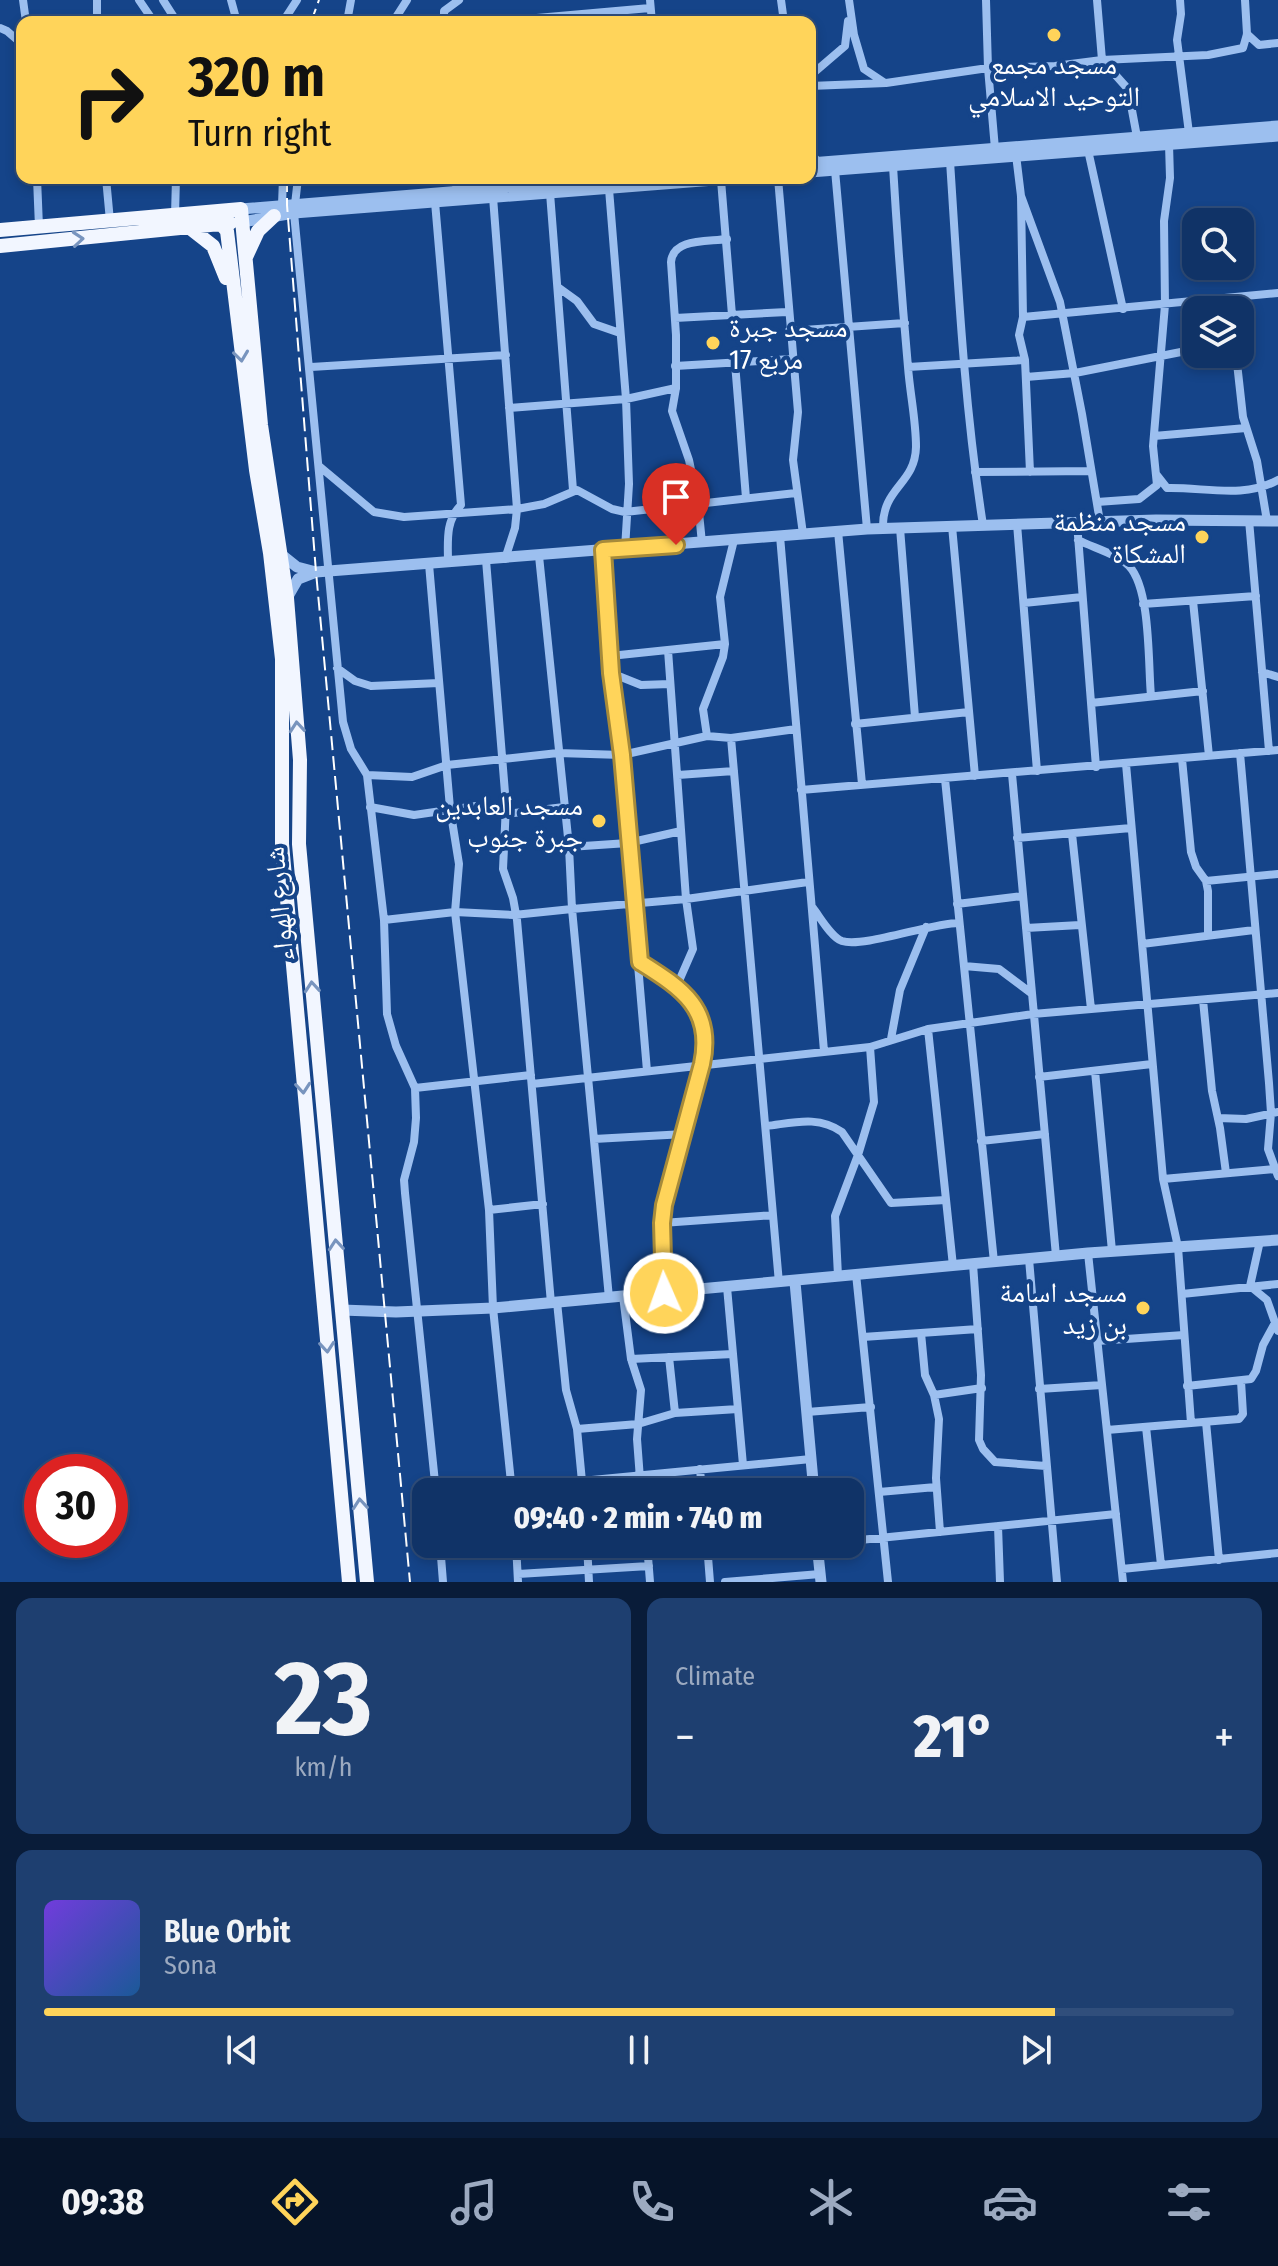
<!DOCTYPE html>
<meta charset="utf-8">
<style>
:root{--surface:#103367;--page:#1e3f70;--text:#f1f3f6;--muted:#9caac0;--line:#304e7b;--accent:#ffd45a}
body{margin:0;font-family:"Fira Sans Condensed","Noto Naskh Arabic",sans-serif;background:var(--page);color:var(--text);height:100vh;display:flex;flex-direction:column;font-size:30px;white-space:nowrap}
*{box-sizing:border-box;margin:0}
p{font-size:26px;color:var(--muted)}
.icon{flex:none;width:44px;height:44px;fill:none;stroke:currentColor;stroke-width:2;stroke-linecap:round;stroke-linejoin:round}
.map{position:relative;height:1582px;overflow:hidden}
.drawer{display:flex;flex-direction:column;gap:16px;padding:16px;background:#091c39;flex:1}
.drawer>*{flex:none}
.banner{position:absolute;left:16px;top:16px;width:800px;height:168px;border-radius:16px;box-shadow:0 4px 12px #0003,0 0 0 2px var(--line);background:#ffd45a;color:#111;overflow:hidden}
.fabs{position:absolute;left:1182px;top:208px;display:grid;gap:16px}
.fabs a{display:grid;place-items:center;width:72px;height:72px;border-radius:16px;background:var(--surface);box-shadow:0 4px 12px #0003,0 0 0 2px var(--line);font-size:40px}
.speed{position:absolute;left:24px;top:1454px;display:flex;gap:16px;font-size:40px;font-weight:700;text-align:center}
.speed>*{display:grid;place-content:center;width:104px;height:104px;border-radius:50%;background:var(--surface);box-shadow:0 4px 12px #0003,0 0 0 2px var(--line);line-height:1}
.speed .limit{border:12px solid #d22;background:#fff;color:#111}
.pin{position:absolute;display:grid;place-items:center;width:68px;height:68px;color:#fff;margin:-82px -34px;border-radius:50% 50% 50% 0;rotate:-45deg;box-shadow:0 0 8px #0007}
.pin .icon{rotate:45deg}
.me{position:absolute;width:88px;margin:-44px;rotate:358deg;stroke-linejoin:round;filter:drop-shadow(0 0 6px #0008)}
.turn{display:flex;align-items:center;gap:28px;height:168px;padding:0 40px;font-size:36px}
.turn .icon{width:104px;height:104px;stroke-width:2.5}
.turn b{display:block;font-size:56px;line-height:68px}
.big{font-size:60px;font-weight:800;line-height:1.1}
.drawer .widget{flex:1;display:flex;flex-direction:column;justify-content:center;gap:12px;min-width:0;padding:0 28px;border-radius:16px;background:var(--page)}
.drawer .dial{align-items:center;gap:0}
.dial b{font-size:104px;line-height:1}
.song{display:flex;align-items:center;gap:24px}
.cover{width:96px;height:96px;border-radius:12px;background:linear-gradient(135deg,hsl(260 70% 55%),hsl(210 70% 35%))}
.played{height:8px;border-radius:4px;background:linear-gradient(90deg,var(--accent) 85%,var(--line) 85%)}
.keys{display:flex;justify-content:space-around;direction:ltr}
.heat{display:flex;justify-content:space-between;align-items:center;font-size:44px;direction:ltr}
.drawer .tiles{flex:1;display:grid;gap:16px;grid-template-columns:1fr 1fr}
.widget:last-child{grid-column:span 2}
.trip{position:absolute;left:412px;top:1478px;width:452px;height:80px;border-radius:16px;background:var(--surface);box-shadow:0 4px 12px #0003,0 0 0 2px var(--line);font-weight:800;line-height:80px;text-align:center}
.menu{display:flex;height:128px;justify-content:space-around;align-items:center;background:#061429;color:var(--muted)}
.menu .icon{width:56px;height:56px}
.menu .active{color:var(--accent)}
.menu b{font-size:36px;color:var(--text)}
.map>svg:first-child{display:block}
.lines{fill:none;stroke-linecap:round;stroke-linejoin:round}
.minor{stroke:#9cbfef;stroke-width:8}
.tertiary{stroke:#9cbfef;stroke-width:11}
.trunk{stroke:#f2f6ff;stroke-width:14}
.rail{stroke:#fff;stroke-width:2;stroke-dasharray:14 6;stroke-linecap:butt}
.oneway{stroke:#7894be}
.route-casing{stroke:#a68a3a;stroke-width:20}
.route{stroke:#ffd45a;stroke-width:14}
.poi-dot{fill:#ffd45a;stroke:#154489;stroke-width:3}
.labels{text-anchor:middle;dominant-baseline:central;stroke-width:8;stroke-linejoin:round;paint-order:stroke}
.poi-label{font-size:28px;fill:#fff;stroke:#154489;text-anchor:end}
.street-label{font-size:28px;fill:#fff;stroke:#154489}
</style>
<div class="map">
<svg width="1278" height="1582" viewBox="0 0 1278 1582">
<rect width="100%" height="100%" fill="#154489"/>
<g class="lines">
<path class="minor" d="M23 0 26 22
M139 0 154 22
M163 0 177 22
M231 0 237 22
M650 0 652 22
M781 0 784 22
M849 0 854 35 864 69 885 83
M986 0 988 68 995 149
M1097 0 1102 60 1128 89 1137 137
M1180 0 1181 14 1177 40 1189 133
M97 22V0
M279 22 286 17 297 0
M347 22 351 0
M393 22 407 0
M444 22V11L459 0
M490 22 650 8
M0 28 7 31 22 44
M1247 34 1259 45 1278 43
M810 76 845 46 848 21
M810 86 886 83 988 68 1055 66 1102 60 1208 55 1243 48 1247 34 1245 0
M1088 150 1123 309
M810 152 818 162
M1016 155 1021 196 1023 317 1019 335 1025 360 1030 472
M950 161C958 283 964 404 983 525
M835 170 867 529
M37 178 39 227
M106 178 110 221
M298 178 294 213 343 722 351 749 367 775 384 920 387 1014 396 1046 415 1088 416 1118 414 1142 404 1180 405 1193 436 1492
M455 178 457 190
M778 178 798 412 793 460 803 534
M721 180 732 315
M609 189 626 399 629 484 625 549
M550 193 573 490
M1021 196 1060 302 1082 414 1100 522
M493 197 517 509 515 528 505 559
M435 202 461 505C445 521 448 542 448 563
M282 205 283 178
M175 215 176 178
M559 288 577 301 594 324 620 333
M1228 298 1230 310
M1023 317 1278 293
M675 318 787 312
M789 331 905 323
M1236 354 1243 417 1257 461 1267 521
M735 363 746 498
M675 366 792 359
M311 367 506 355
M908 367 1025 360
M1026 377 1075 373 1196 349
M509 408 626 399 676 388
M1154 436 1246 428
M319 466 374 512 404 517 517 509 544 504 577 490 612 509 625 512 796 493
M975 472 1091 471
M1156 474 1167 488C1204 487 1244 499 1278 480
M1097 502 1139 499 1157 485 1153 446 1165 305 1164 221 1170 178 1169 144
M1249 520 1269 751
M1077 523 1096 767
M1017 524 1037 771
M952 526 975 776
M883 528C882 487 915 485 916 447 916 420 910 394 908 367 902 300 897 233 893 166
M900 528 915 717
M838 531 862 784
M780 536 824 1051
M1078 540C1094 548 1117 554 1129 566 1151 589 1148 665 1151 696
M702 543 698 503 689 460 672 411 676 388V335L671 262C673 238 707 242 727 239
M603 550 647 1071
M539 556 569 847 572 909 609 1298
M486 560 506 805 503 869 513 898 517 920 551 1303
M429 564 450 808 459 864 455 912 489 1210 493 1308 512 1492
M1193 601 1209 756
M1024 603 1082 597
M1143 604 1256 596
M610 656 725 644
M337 668 355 681 371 686 439 683
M1262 672 1278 677
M611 673 641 685 670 684
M1091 703 1203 691
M855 724 969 712
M707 736 703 709 723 657 725 644 720 597 734 540
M731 738 779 1283
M1240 753 1269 1083 1271 1113 1268 1149 1278 1176
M1182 759 1191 852 1196 867 1206 881 1208 891V935
M1126 764 1163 1179 1178 1247 1191 1423
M1012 774 1056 1256
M367 775 412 777 447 765 558 753 622 755 707 736 731 738 796 729
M678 775 734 771
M945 779 994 1262
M801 790 1278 750
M370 807 414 815 476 806 480 810 506 814 564 807
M1072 834 1091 1009
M1017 838 1131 828
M569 847 628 843 681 831
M1206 881 1278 874
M957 904 1022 896
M813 908C820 917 831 937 842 941 863 948 931 923 959 923
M384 920 455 912 514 915 572 909 686 899 808 882
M1026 928 1080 925
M1142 944 1254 930
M640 962 679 987
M964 966 999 969 1031 993
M1203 1000 1212 1091 1220 1128 1226 1173
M928 1029 953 1266
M891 1039 900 990 926 927
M1095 1071 1112 1251
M1039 1077 1152 1064
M532 1084 870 1047 928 1029 1033 1014 1278 993
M415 1088 531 1075
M1218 1118 1246 1119 1278 1112
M766 1126C793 1123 818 1115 842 1132L891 1203 946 1200
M594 1139 685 1134
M981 1141 1045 1134
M1163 1179 1275 1169
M489 1210 543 1204
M662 1223 773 1215
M1260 1241 1250 1286 1267 1300 1278 1331
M1088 1253 1123 1582
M1029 1259 1057 1582
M973 1264 981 1375 979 1440 983 1449 995 1462 1046 1466
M856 1274 888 1582
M838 1276 835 1216 858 1155 874 1102 870 1047
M727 1287 743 1465
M664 1293 662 1223 664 1205 702 1064 704 1046 701 1017 694 1003 679 987V981L693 949 686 899 668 650
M1182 1294 1278 1284
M623 1296 631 1359 641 1390 637 1439 641 1492
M557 1302 566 1390 577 1429 583 1492
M921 1333 925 1375 934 1395 939 1419 936 1478 940 1532
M863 1337 978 1329
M1097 1341 1184 1335
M669 1357 675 1413
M631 1359 733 1354
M1187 1386 1251 1379 1256 1371 1263 1345 1275 1323
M1039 1389 1102 1385
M934 1395 982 1388
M807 1412 871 1407
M1206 1422 1219 1560
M1146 1427 1161 1565
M577 1429 638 1424 675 1413 738 1409
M1107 1430 1239 1419 1243 1414 1241 1381
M700 1469 702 1492
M465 1492 811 1459
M879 1492 936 1487
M998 1526 1000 1582
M850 1541 1116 1514
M440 1544 443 1582
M516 1544 518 1582
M587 1544 589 1582
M647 1544 650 1582
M707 1544 710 1582
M1122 1569 1278 1553
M518 1574 649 1566
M725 1582 820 1574"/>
<path class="tertiary" d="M810 163 1278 126
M810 172 1278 136
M241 209 622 178
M242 222 294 213 740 178
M282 555 297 567 316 572
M287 598 298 579 316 572 867 529 1156 520 1278 521
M795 1282 814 1492
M342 1310 396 1312 493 1308 1088 1253 1278 1240
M817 1544 821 1582"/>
<path class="trunk" d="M221 224 227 231 256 470 270 553 282 659V844L349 1582
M190 228 213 246 226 278
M0 230 241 209 261 425 287 598 300 760 299 844 367 1582
M0 246 230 223
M246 257 258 231 274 216"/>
<path class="rail" d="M311 22 319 0
M287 178V205L316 572 410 1582"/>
</g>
<defs><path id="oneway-chevron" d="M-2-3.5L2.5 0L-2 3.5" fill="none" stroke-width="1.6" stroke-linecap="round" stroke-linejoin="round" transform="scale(2)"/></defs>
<g class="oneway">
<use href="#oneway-chevron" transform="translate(78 239) rotate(-5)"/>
<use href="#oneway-chevron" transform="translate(241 356) rotate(83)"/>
<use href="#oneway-chevron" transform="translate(297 727) rotate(-95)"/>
<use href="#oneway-chevron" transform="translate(312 987) rotate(-95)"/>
<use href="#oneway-chevron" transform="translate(303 1088) rotate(85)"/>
<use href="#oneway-chevron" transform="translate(336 1245) rotate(-95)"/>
<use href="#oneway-chevron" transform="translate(327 1347) rotate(85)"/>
<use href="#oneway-chevron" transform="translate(360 1504) rotate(-95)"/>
</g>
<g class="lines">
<g class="route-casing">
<path id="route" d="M664 1293 662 1223 664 1205 702 1064C714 1008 681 988 640 962L622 755 611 673 603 550 676 545"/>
</g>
<use href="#route" class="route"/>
</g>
<g class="poi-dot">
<circle cx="1054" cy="35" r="8"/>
<circle cx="713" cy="343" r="8"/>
<circle cx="1202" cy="537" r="8"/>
<circle cx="599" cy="821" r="8"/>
<circle cx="1143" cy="1308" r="8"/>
</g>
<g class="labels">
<g class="poi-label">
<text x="1054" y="64" text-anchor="middle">مسجد مجمع<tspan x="1054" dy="32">التوحيد الاسلامي</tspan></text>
<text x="729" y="327" text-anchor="start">مسجد جبرة<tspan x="729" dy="32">مربع 17</tspan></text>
<text x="1186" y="521">مسجد منظمة<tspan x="1186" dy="32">المشكاة</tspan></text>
<text x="583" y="805">مسجد العابدين<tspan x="583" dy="32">جبرة جنوب</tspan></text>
<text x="1127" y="1292">مسجد اسامة<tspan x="1127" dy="32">بن زيد</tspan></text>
</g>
<g class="street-label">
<text transform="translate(279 904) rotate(-95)">شارع الهواء</text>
</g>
</g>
</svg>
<div class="fabs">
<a><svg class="icon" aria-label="search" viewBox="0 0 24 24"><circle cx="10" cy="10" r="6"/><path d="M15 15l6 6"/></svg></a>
<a><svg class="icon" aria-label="layers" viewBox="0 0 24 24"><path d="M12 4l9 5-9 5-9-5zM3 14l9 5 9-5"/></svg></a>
</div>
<div class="speed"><div class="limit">30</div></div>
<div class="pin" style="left:676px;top:545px;background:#d93025"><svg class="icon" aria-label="arrive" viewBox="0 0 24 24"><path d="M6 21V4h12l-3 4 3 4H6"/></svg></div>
<svg class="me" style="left:664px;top:1293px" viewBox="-20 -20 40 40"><circle r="17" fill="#ffd45a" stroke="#fff" stroke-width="3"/><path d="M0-11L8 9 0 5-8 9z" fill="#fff"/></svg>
<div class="trip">09:40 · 2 min · 740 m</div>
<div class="banner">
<div class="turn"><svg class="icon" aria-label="right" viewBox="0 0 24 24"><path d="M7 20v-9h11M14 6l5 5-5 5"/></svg><div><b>320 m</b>Turn right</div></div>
</div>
</div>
<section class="drawer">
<div class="tiles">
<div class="widget dial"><b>23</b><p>km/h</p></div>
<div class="widget"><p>Climate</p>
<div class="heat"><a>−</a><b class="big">21°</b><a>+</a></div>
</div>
<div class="widget">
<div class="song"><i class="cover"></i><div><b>Blue Orbit</b><p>Sona</p></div></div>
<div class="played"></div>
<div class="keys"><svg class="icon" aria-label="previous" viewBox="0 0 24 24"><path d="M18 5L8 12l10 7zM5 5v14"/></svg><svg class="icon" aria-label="pause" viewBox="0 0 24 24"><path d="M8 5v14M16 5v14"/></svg><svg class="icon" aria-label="next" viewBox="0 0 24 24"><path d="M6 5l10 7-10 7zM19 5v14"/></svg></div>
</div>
</div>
</section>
<nav class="menu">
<b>09:38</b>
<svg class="icon active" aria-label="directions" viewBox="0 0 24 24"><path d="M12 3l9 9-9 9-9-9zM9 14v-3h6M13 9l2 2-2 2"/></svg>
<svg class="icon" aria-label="music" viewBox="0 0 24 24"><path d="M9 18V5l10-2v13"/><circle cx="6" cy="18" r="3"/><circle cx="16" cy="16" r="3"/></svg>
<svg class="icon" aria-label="phone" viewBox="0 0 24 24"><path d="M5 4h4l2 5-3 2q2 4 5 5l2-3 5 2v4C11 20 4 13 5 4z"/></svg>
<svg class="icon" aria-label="climate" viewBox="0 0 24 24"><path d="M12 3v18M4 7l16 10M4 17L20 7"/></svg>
<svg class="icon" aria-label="car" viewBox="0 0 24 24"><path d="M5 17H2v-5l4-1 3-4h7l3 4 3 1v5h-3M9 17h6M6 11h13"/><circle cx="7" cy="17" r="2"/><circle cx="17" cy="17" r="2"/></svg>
<svg class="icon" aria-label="filters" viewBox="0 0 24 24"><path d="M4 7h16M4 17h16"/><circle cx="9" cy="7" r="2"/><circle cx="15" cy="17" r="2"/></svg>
</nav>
